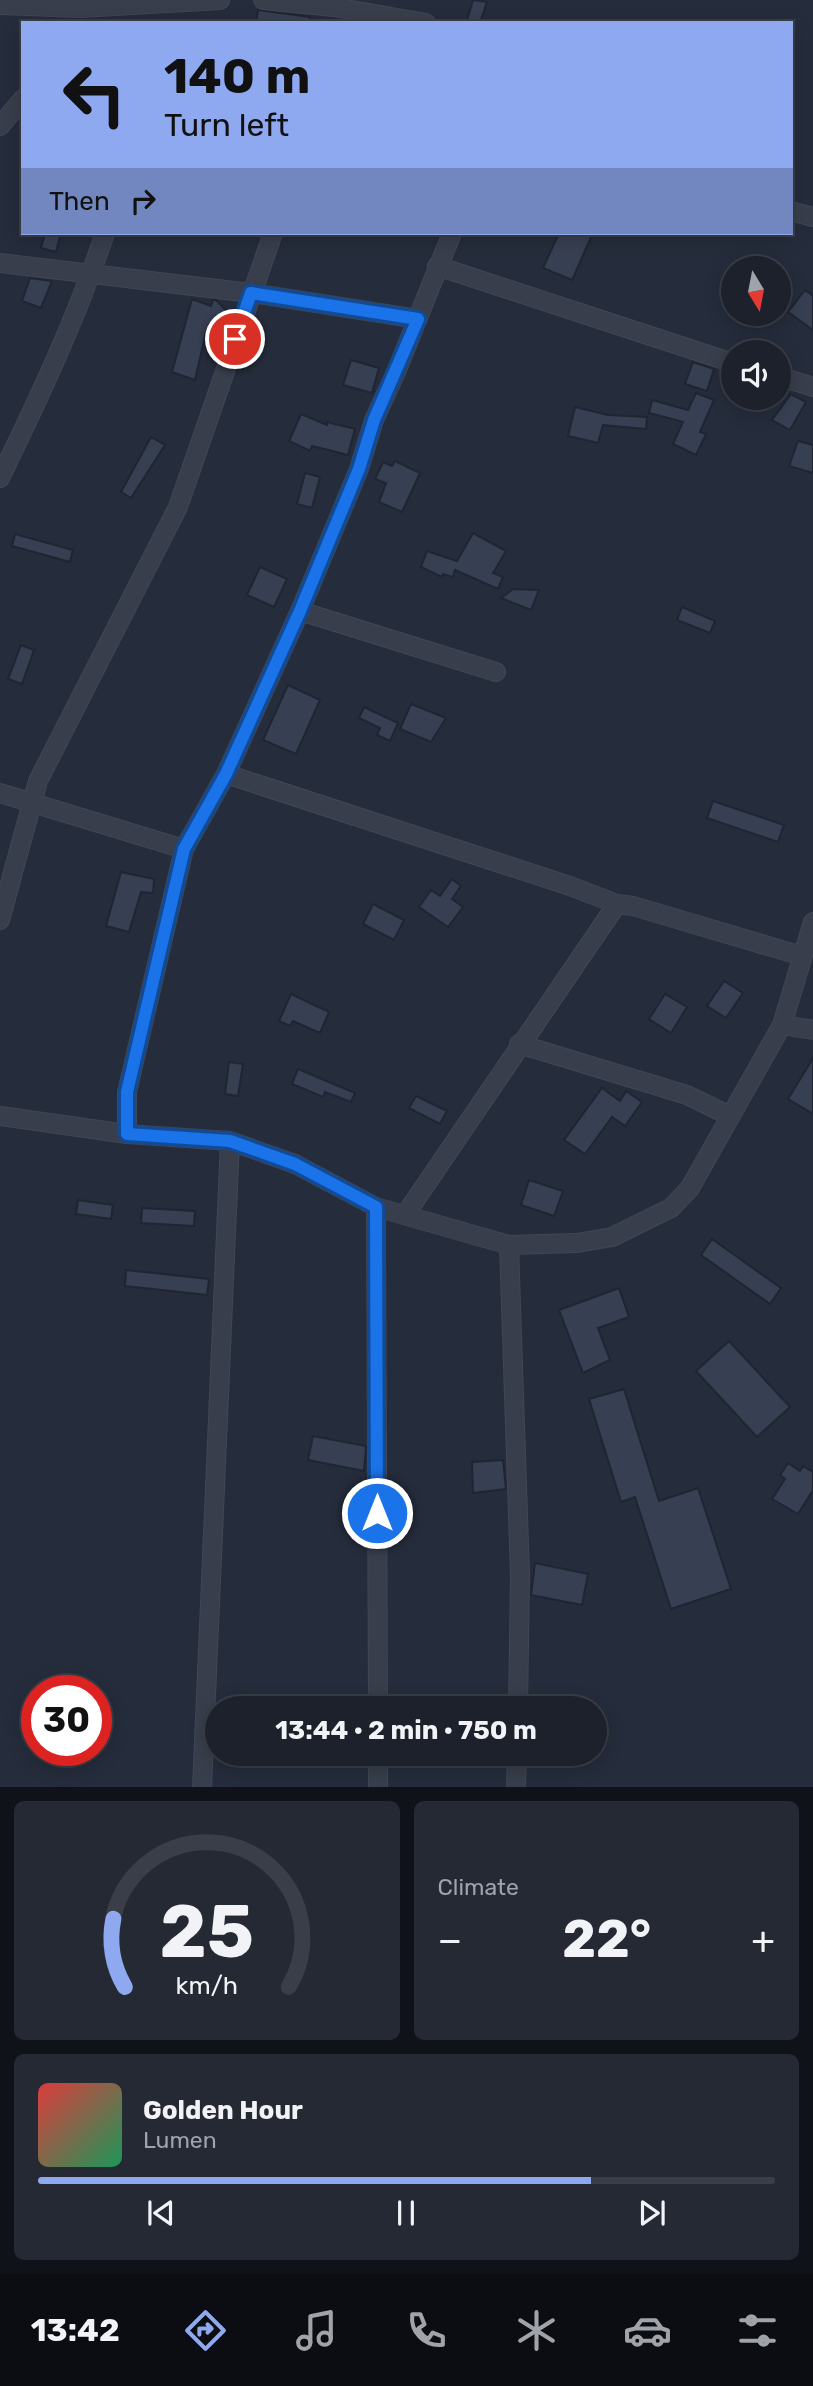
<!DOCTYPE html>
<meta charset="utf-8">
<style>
:root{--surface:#1c212c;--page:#252934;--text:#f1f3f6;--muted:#a0a3a9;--line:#3a3e48;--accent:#8fa9f1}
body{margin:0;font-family:Rubik,sans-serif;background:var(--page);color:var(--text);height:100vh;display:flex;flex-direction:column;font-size:26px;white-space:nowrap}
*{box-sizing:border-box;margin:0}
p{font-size:23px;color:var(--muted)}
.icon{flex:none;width:38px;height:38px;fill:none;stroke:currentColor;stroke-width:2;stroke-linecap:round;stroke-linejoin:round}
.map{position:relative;height:1787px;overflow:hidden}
.details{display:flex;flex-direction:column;gap:14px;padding:14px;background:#0f1218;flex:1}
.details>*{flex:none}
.banner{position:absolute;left:21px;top:21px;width:772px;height:214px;border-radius:0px;box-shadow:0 4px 18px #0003,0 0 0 2px var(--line);background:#8fa9f1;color:#111;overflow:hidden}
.needle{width:46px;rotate:170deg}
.tools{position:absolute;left:721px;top:256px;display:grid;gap:14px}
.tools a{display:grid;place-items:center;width:70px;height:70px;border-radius:50%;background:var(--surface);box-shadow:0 4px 18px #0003,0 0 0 2px var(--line);font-size:35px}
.speed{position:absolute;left:21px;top:1675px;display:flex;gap:14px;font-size:35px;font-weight:700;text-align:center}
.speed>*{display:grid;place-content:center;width:91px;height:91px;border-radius:50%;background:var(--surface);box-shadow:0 4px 18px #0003,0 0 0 2px var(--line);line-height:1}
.speed .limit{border:10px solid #d22;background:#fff;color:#111}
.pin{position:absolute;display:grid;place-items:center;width:60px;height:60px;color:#fff;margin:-30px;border:4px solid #fff;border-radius:50%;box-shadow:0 2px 7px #0007}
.me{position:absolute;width:77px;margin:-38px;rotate:0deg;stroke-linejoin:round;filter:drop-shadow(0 0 5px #0008)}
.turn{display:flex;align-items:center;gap:24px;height:147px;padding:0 28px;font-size:32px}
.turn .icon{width:91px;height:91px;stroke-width:2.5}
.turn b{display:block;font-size:49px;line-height:60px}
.then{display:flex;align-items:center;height:66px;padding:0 28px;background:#0003;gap:14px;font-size:26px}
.big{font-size:52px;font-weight:700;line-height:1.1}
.details .card{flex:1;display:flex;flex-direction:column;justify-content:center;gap:10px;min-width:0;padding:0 24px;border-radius:10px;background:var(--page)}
.details .dial{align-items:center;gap:0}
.dial svg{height:182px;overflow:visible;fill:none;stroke:var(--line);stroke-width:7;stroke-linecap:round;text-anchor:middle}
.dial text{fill:var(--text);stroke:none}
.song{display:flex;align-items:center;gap:21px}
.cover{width:84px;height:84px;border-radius:10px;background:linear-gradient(135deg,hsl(0 70% 55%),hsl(150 70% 35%))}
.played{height:7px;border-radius:4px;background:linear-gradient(90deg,var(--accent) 75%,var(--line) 75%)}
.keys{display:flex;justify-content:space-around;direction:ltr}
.heat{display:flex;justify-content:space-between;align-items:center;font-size:38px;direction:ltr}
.details .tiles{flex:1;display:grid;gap:14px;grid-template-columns:1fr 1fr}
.card:last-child{grid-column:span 2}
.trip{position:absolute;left:205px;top:1696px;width:402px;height:70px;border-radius:35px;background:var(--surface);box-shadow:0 4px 18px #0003,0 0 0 2px var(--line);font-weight:700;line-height:70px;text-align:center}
.dock{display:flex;height:112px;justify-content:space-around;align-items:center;background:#0b0d12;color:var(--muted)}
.dock .icon{width:49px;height:49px}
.dock .on{color:var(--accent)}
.dock b{font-size:32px;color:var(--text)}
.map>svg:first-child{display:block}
.building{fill:#373f52;stroke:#1f2532;stroke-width:2}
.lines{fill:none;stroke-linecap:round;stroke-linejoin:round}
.minor-casing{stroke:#414754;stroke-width:20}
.minor{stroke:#383e4b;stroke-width:18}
.route-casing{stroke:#114b97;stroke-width:18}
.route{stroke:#1a73e8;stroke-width:12}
</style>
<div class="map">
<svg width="813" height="1788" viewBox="0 0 813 1788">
<rect width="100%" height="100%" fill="#252c3b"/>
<path class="building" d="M473 0 487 2 480 23H466Z
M258 10 310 17V23H256Z
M45 233H61L56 252 41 248Z
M559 233H593L572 280 543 268Z
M30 278 52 281 41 308 22 301Z
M805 290 813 296V330L788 312Z
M192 299 211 306 213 300H216L228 312 227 332H206L195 380 172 372Z
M351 360 379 368 372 393 343 385Z
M693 362 714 369 707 391 685 384Z
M696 393 714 400 700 432 706 434 696 455 673 444 683 422 649 413 652 400 688 410Z
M791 394 806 402 790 430 772 420Z
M575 407 608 415 647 417 646 429 603 425 598 443 568 436Z
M301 414 327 425V422L355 429 348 455 312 446 310 451 289 441Z
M151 437 165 445 131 498 121 492Z
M798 441 813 445V473L789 466Z
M395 461 420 473 402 512 379 502 386 483 375 479 383 462 392 466Z
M305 473 320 477 312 508 297 504Z
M473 533 506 551 493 573 503 577 498 589 455 570 453 577 443 574 442 577 421 567 427 551 457 561Z
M15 534 73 550 70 562 12 546Z
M260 567 287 579 274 607 247 595Z
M513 589 539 590 531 610 501 598Z
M682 607 715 621 710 633 677 620Z
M21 645 34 650 22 684 8 679Z
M288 685 320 700 296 754 263 740Z
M411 704 446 718 431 742 400 729Z
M364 707 398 723 390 741 377 735 380 728 359 718Z
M713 801 784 825 778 842 707 818Z
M121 872 154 879 153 893 141 892 129 932 106 926Z
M452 879 461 886 452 899 463 907 448 927 419 907 431 890 440 896Z
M373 904 404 920 394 940 363 924Z
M724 981 743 993 726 1018 707 1006Z
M291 994 329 1012 320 1033 293 1021 290 1026 279 1021Z
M665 994 687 1007 671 1033 649 1019Z
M813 1058V1114L788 1099Z
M229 1062 243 1064 238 1096 225 1094Z
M298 1069 355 1093 351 1102 325 1092 323 1097 292 1084Z
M602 1088 620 1101 626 1091 642 1102 625 1126 612 1117 585 1154 564 1140Z
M416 1096 447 1111 440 1124 409 1108Z
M529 1180 563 1191 554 1216 521 1205Z
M78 1200 113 1205 111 1219 76 1214Z
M142 1208 195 1211 194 1226 141 1223Z
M712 1239 781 1288 770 1304 701 1255Z
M126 1270 209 1279 207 1295 125 1286Z
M619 1288 629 1317 598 1328 610 1360 583 1373 559 1310Z
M729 1341 790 1407 757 1437 696 1371Z
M624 1389 659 1501 698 1488 731 1589 671 1609 635 1497 621 1502 589 1399Z
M313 1436 366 1446 364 1471 308 1460Z
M503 1460 506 1489 473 1493 472 1462Z
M788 1463 800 1471 803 1466 813 1472V1490L798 1514 772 1499 785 1479 780 1475Z
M535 1563 588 1574 582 1605 531 1595Z"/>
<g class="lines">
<g class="minor-casing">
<path id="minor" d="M263 0 334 7 426 23
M0 5 80 8 220 0
M0 126 23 99
M791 211 813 217
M0 263 251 293 418 319
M437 266 733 363
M779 376 813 387
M0 478C39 398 77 317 105 233
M300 611 496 672
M226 774 570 886 617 904 633 906 802 956
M0 793 184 849
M0 920 38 781 178 507 273 233
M782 1025 813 1030
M519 1044 687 1095 728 1115
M0 1116 127 1134 230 1141 295 1164 376 1207 509 1245 577 1243 612 1237 671 1208 690 1188 782 1025 813 922
M127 1134V1092L184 849 226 774 300 611 359 469 374 420 397 370 452 233
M376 1207 378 1708
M405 1215 617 904
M509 1245 520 1575 518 1708
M378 1754V1788
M202 1788 230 1141
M516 1788 517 1754"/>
</g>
<use href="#minor" class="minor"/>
</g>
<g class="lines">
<g class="route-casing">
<path id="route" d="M235 339 251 293 418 319 374 420 359 469 300 611 226 774 184 849 127 1092V1134L230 1141 295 1164 376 1207 377 1513"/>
</g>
<use href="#route" class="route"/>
</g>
</svg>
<div class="tools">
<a><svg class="needle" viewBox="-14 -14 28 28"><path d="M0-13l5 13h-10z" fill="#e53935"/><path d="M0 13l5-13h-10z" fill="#a0a3a9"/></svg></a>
<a><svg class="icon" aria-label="sound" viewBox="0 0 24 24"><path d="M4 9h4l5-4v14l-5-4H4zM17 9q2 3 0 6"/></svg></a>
</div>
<div class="speed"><div class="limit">30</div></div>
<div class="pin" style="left:235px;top:339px;background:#d93025"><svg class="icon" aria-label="arrive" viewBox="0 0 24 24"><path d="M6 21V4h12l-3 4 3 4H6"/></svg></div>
<svg class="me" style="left:377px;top:1513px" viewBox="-20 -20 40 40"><circle r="17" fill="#1a73e8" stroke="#fff" stroke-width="3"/><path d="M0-11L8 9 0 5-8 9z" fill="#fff"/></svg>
<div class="trip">13:44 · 2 min · 750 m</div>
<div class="banner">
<div class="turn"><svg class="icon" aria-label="left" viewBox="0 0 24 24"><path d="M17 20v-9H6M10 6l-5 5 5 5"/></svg><div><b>140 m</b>Turn left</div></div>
<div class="then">Then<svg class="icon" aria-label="right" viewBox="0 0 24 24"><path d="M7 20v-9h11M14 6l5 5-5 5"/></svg></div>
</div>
</div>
<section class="details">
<div class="tiles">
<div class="card dial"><svg viewBox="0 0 100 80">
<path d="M14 69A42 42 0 1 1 86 69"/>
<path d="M14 69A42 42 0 0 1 9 39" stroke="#8fa9f1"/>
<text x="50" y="56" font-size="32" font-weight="700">25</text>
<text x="50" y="72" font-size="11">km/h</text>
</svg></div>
<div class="card"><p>Climate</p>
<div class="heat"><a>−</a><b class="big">22°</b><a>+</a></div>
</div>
<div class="card">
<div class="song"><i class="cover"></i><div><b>Golden Hour</b><p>Lumen</p></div></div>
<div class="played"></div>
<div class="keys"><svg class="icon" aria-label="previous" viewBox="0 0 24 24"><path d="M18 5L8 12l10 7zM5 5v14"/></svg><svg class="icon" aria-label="pause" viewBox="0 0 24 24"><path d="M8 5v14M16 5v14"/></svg><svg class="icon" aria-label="next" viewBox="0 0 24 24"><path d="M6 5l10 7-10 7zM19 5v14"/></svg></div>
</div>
</div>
</section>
<nav class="dock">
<b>13:42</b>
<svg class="icon on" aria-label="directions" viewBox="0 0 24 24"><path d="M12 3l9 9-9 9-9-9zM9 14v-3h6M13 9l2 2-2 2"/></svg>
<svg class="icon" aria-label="music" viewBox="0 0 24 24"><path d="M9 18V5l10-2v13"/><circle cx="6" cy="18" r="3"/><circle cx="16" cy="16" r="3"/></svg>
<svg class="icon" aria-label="phone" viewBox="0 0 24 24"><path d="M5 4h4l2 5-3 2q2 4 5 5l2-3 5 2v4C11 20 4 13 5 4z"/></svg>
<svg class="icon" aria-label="climate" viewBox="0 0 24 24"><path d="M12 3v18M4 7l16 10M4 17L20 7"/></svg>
<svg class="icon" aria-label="car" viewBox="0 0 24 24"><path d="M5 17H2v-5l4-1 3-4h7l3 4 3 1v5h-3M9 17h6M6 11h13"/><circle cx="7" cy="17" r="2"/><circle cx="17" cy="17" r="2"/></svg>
<svg class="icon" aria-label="filters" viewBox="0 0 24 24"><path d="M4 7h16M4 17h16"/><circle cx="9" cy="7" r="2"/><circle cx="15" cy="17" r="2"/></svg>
</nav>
